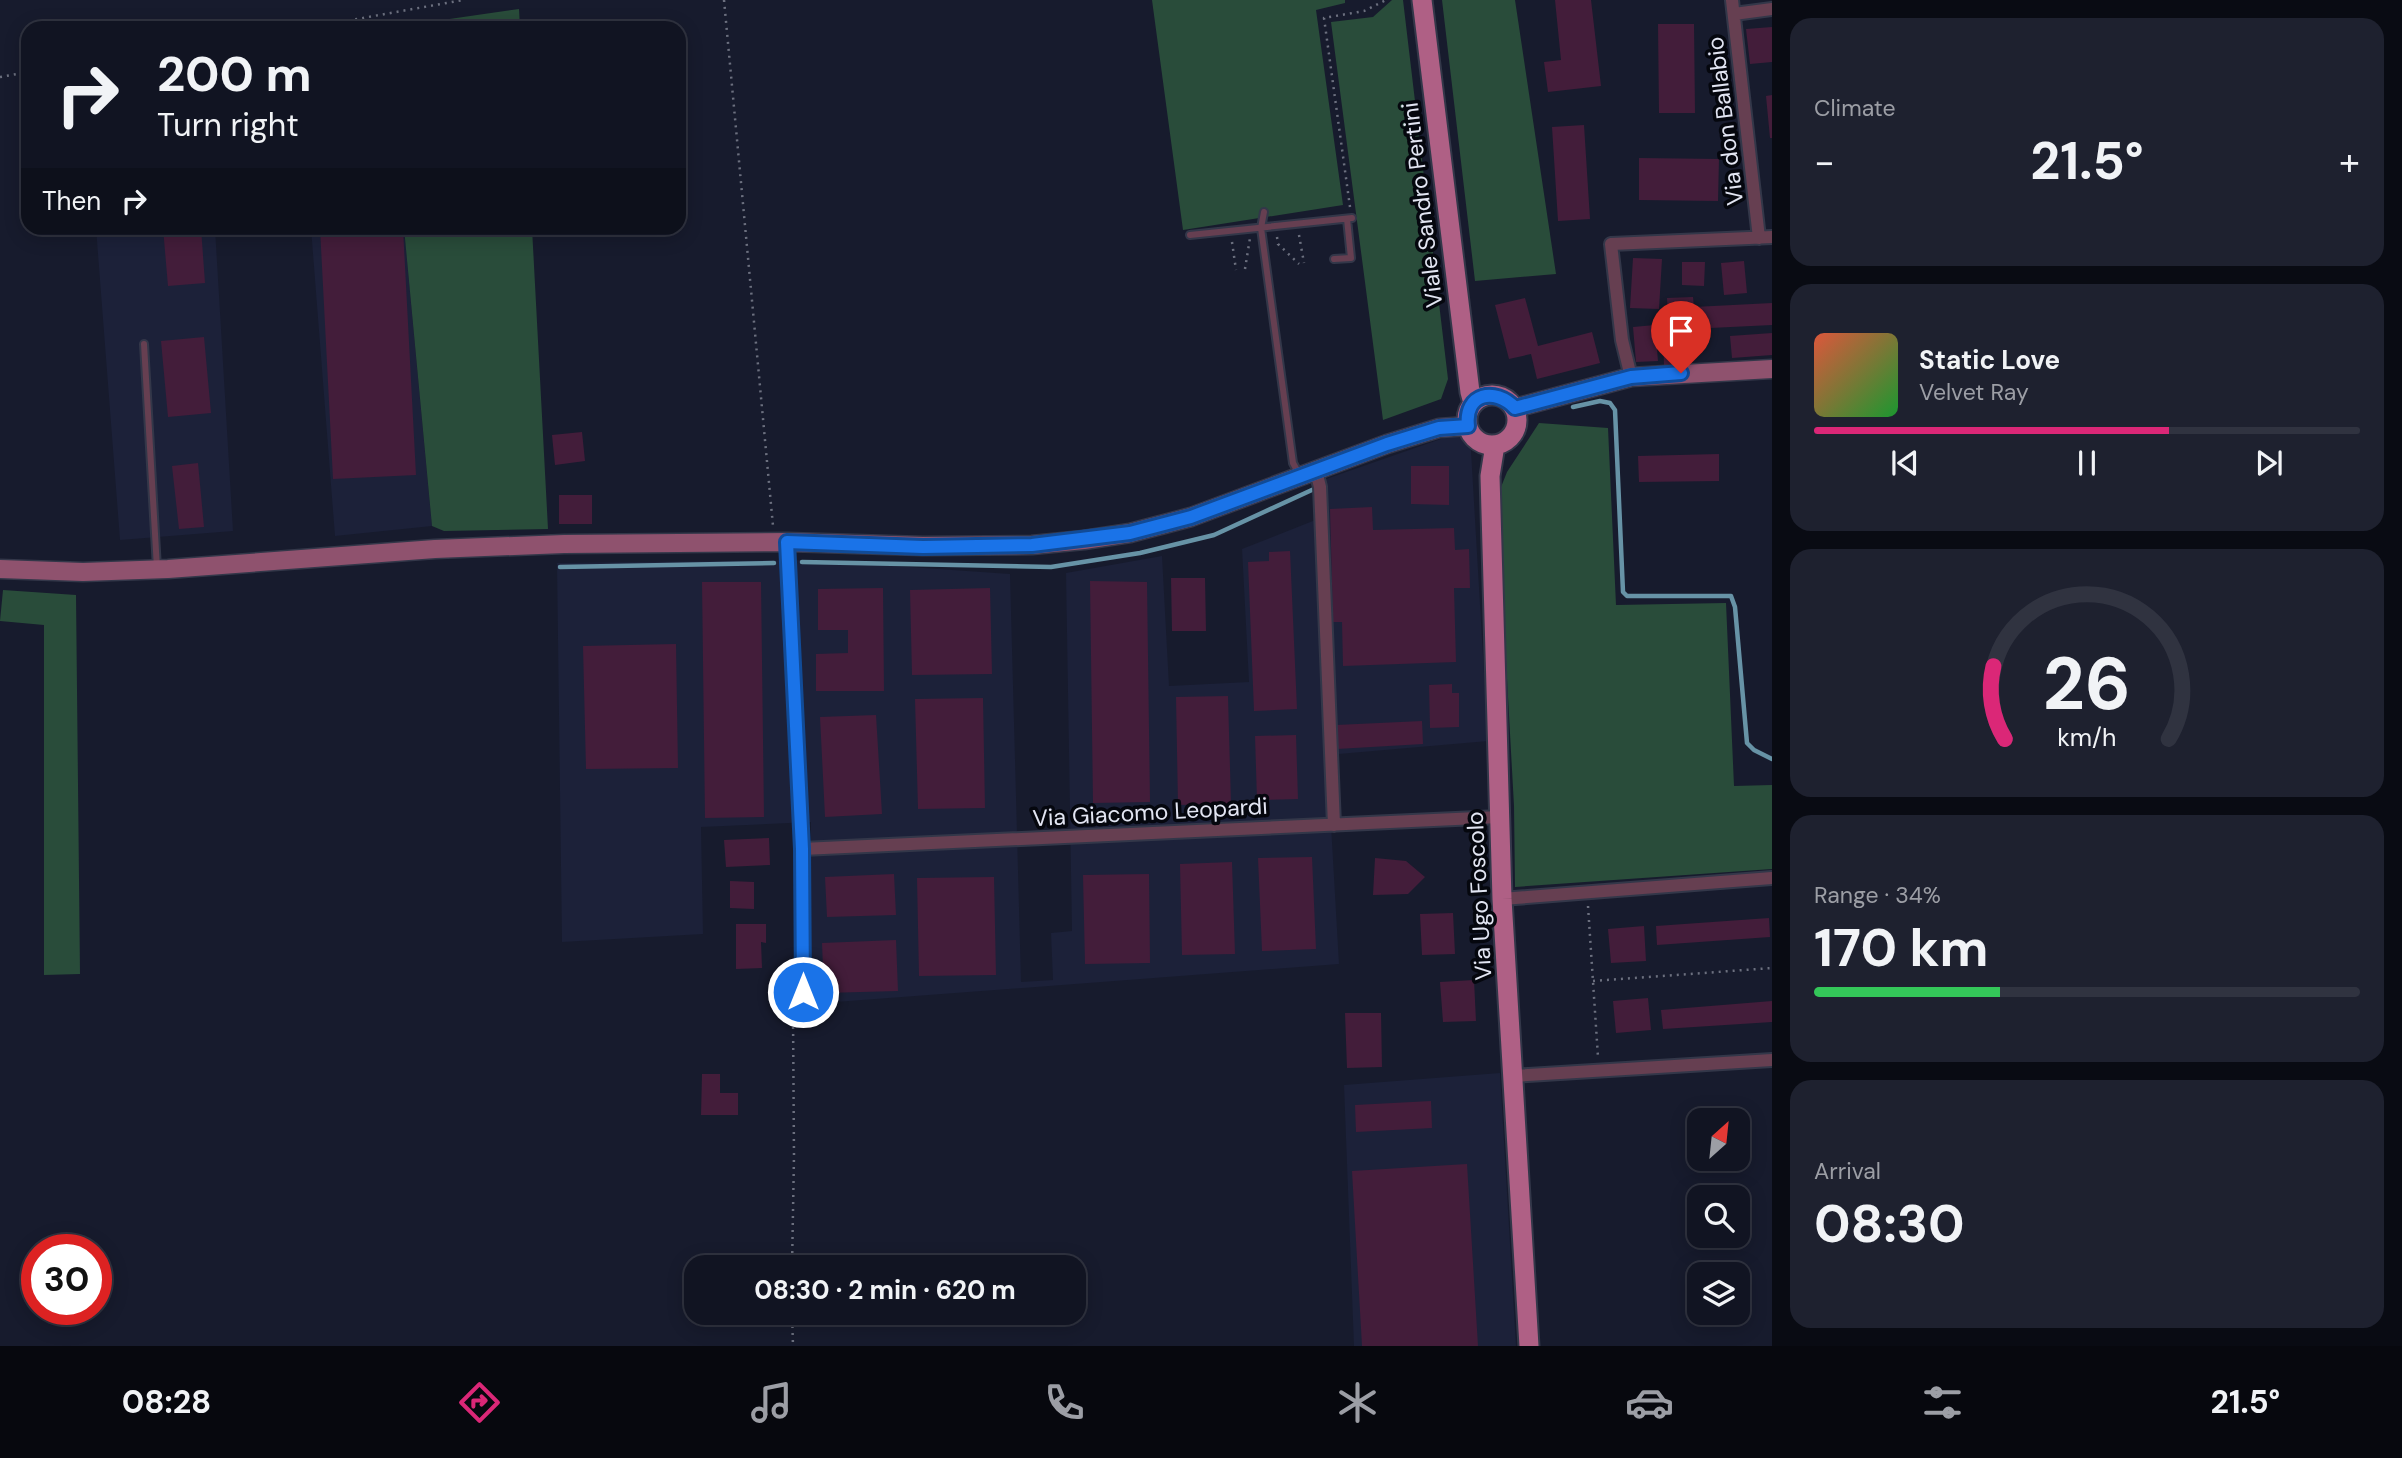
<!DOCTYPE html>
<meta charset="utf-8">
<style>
:root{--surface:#111422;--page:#1e212f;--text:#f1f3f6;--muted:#9c9ea5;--line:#303340;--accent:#db2777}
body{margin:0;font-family:"DM Sans",sans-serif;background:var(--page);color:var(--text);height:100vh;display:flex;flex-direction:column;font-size:26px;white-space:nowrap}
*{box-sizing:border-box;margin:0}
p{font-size:23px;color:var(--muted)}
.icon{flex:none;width:38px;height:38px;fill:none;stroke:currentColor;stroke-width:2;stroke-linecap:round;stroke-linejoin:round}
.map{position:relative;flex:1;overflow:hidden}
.details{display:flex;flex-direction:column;gap:18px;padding:18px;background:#090b13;width:630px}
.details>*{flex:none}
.guide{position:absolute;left:21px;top:21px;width:665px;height:214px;border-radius:21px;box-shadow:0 4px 18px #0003,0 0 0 2px var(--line);background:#111422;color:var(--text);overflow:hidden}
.needle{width:46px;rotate:27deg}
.fabs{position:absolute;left:1687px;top:1108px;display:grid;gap:14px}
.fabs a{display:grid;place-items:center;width:63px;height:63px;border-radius:14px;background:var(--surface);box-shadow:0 4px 18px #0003,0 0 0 2px var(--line);font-size:35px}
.speed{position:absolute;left:21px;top:1234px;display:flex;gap:14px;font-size:35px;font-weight:700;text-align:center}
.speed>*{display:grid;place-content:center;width:91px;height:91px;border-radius:50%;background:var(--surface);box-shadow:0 4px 18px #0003,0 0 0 2px var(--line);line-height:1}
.speed .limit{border:10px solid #d22;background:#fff;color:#111}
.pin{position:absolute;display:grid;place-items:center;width:60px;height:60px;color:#fff;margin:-72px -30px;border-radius:50% 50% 50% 0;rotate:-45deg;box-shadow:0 0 7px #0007}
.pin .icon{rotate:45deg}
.me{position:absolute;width:77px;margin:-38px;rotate:0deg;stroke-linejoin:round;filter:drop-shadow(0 0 5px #0008)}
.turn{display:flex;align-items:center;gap:24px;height:147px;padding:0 21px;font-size:32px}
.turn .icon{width:91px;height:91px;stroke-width:2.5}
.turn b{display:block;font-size:49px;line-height:60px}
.then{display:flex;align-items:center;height:66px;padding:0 21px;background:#0003;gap:14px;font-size:26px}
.big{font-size:52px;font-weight:700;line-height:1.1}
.details .card{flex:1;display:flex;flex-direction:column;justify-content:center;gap:10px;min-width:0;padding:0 24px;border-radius:21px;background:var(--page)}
.details .dial{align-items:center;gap:0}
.dial svg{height:182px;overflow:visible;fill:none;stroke:var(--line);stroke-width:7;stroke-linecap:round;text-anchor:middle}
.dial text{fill:var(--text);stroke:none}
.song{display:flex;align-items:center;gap:21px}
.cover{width:84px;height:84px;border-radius:10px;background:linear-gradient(135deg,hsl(10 70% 55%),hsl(130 70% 35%))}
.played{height:7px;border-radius:4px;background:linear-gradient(90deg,var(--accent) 65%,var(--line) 65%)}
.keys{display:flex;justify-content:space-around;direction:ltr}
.heat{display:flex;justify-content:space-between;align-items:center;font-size:38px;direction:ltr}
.charge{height:10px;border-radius:5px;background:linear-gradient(90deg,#34c759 34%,var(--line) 0)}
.trip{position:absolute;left:684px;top:1255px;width:402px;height:70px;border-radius:21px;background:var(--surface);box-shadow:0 4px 18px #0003,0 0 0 2px var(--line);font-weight:700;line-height:70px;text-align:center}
.menu{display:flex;height:112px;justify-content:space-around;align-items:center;background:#07080e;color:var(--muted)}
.menu .icon{width:49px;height:49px}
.menu .active{color:var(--accent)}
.menu b{font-size:32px;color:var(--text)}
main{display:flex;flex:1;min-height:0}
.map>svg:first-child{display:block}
.built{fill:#1c2139}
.green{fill:#294c3a}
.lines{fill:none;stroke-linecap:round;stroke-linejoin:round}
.stream{stroke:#6793a6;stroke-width:4.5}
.building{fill:#431d3a}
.lane-casing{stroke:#333749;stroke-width:10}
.street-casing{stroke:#333749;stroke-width:16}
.secondary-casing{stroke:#333749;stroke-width:21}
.primary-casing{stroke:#333749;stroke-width:23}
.path{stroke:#6c707f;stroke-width:2.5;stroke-dasharray:2 5;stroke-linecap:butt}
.lane{stroke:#663f51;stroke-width:6}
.street{stroke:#663f51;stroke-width:12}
.secondary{stroke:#8f526e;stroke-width:18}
.primary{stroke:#af6085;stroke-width:19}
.route-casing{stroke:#114b97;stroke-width:18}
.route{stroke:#1a73e8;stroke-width:12}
.labels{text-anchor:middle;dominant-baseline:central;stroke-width:7;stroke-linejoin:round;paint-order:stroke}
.street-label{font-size:23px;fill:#e2e5f2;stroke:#05070e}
</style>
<main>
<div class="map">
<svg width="1772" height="1346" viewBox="0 0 1772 1346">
<rect width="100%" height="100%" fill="#171b2d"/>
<path class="built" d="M96 228H215L233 531 120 540Z
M311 228H404L432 526 335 536Z
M1461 432 1466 437 1471 451 1488 741 1327 755 1339 964 809 1004 811 822 701 827 703 934 562 942 557 563 809 560 1010 574 1021 982 1053 980 1051 933 1072 931 1066 573 1162 556 1169 686 1249 682 1242 549 1328 515 1326 479Z
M1500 1073 1516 1346H1354L1344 1085Z"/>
<path class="green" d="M1152 0H1345V3L1316 10 1343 205 1183 230Z
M1392 0H1403L1448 379 1441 399 1383 420 1331 22 1373 17Z
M1442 0H1515L1556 274 1475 281Z
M519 9 520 28H387Z
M404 228H532L548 529 444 531 432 526Z
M1539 423 1608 428 1616 605 1726 603 1734 786 1772 785V869L1515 887 1514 806 1497 497 1507 472Z
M3 590 76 595 80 974 44 975V625L0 621Z"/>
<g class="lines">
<path class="stream" d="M1573 407 1600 401 1610 403 1615 410 1623 592 1627 596H1731L1735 607 1747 743 1754 750 1772 759
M802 562 1051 567 1140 553 1214 535 1314 489
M560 567 774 563"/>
</g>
<path class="building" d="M1555 0H1591L1601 86 1548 92 1544 62 1561 60Z
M1658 24H1694L1695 113H1659Z
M1772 27V62L1750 64 1746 29Z
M1772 95V138H1770L1766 96Z
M1584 125 1590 219 1558 221 1552 127Z
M1639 158 1719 159 1718 201 1639 200Z
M163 228H201L205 283 168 286Z
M320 228H403L416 475 333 479Z
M1633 258 1662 259 1659 309 1630 308Z
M1744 261 1747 293 1724 295 1721 263Z
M1682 262H1705L1704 286 1682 285Z
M1693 297 1694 307 1772 303V325L1669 330 1667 298Z
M1525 298 1538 346 1592 332 1600 363 1537 379 1531 354 1509 359 1495 305Z
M1655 325 1658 361 1636 362 1633 327Z
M1772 333V355L1732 358 1730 336Z
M204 337 211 413 168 417 161 341Z
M1663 337H1691L1692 365H1664Z
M582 432 585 461 555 465 552 435Z
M1719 454V481L1639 482 1638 456Z
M198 463 204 527 179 529 172 466Z
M1411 466H1449V505L1411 504Z
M559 495H592V524H559Z
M1372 507 1373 530 1454 528 1455 550 1469 549 1470 588H1454L1456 662 1343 666 1342 622H1333L1330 509Z
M1290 551 1297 709 1254 711 1248 562 1269 561V552Z
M1171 578H1205L1206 631H1172Z
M1090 581 1147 582 1150 802 1093 803Z
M702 582H761L764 817 705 818Z
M883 588 884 691H816V654L848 653V630H818V589Z
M990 588 992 674 912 675 910 590Z
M676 644 678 768 586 769 583 646Z
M1452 684V693H1459V727L1430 728 1429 685Z
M1228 696 1231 804 1178 805 1176 697Z
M983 698 985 808 918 809 915 699Z
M876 715 882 814 825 817 820 717Z
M1422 721 1423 744 1337 749 1336 725Z
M1296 735 1298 799 1257 800 1255 736Z
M769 838 770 865 726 867 724 840Z
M1312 857 1316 949 1262 951 1258 858Z
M1375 858 1406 861 1425 877 1408 894 1373 895Z
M1232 862 1235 954 1182 955 1180 864Z
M894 874 896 915 827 917 825 877Z
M1149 874 1150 963 1085 964 1083 875Z
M994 877 996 975 919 976 917 878Z
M730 881 754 882V909L730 908Z
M1453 913 1455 954 1422 955 1420 914Z
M1769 918 1770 937 1657 945 1656 926Z
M736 924H766V943L761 942 762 968 736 969Z
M1644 926 1646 961 1611 963 1608 929Z
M896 940 898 991 824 993 822 943Z
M1474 980 1476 1021 1443 1022 1440 982Z
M1648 998 1651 1030 1616 1033 1613 1001Z
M1772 1001V1022L1663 1029 1661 1010Z
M1345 1013H1381L1382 1067 1347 1068Z
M702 1074H720V1093H738V1115H701Z
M1431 1101 1432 1128 1356 1132 1355 1105Z
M1467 1164 1478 1346H1362L1352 1171Z
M712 1312H729V1321L713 1322Z"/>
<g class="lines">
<g class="lane-casing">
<path id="lane" d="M1264 212 1261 228 1293 463 1299 474
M1190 235 1352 218
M1334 259 1351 258 1347 219
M144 344 157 568"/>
</g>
<g class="street-casing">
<path id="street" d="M1732 0 1759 238
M1734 14 1772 9
M1631 377 1622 340 1611 244 1772 237
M1316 471 1320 487 1334 825
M787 542 802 849 803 992
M802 849 1499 817
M1502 899 1772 878
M1512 1076 1772 1060"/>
</g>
<g class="secondary-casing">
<path id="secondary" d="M1515 408 1631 377 1772 369
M0 569 83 572 168 569 435 549 564 544 787 542 923 546 1032 545 1084 540 1130 533 1191 517 1387 444 1439 428 1468 426"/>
</g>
<g class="primary-casing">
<path id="primary" d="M1422 0 1470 392 1473 403
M1467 420a25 25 0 1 1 50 0a25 25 0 1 1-50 0Z
M1495 445 1490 476 1502 899 1529 1346"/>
</g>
<path class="path" d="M724 0 773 526
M307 28 463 0
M0 77 28 72
M1350 207 1324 18 1364 11 1386 0
M1299 235 1304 263
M1277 237 1278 244 1299 264
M1232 242 1236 270
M1245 269 1250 238
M1588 906 1598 1057
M1593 981 1772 968
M792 1267 794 1156 793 1014 797 1005
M792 1312 793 1346"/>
<use href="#lane" class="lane"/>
<use href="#street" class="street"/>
<use href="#secondary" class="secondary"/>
<use href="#primary" class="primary"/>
</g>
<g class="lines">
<g class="route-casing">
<path id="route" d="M803 992 802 849 787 542 923 547 1032 545 1130 533 1191 517 1387 444 1439 428 1468 426C1464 393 1495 387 1515 408L1631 377 1681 373"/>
</g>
<use href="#route" class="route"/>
</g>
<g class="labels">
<g class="street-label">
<text transform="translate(1725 121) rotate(-97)">Via don Ballabio</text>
<text transform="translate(1422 205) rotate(-97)">Viale Sandro Pertini</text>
<text transform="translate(1150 812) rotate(-3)">Via Giacomo Leopardi</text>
<text transform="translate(1479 896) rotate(-93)">Via Ugo Foscolo</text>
</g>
</g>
</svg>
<div class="fabs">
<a><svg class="needle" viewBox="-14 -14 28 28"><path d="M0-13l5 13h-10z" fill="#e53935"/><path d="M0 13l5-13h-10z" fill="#9c9ea5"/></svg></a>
<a><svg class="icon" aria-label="search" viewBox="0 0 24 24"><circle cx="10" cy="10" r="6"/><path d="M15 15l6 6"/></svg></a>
<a><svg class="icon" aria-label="layers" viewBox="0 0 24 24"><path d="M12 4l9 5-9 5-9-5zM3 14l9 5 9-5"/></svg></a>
</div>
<div class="speed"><div class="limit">30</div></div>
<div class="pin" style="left:1681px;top:373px;background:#d93025"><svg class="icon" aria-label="arrive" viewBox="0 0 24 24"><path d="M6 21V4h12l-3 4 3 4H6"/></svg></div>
<svg class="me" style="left:803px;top:992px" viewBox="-20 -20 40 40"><circle r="17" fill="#1a73e8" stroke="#fff" stroke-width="3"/><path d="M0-11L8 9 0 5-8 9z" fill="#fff"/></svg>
<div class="trip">08:30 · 2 min · 620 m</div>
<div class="guide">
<div class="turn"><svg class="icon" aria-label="right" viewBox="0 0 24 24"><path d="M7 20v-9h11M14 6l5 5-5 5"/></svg><div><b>200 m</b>Turn right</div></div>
<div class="then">Then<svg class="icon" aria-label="right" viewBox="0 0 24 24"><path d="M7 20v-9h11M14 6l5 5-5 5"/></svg></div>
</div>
</div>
<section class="details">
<div class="card"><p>Climate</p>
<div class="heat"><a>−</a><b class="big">21.5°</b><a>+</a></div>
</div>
<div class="card">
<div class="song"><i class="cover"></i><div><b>Static Love</b><p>Velvet Ray</p></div></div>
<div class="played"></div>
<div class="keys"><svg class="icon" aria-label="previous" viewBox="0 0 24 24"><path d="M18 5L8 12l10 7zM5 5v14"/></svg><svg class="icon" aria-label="pause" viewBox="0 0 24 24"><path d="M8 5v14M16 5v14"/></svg><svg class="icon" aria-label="next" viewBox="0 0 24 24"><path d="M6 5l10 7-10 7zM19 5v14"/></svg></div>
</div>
<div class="card dial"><svg viewBox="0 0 100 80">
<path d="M14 69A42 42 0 1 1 86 69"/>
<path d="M14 69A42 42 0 0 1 9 37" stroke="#db2777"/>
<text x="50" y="56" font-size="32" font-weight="700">26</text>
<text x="50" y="72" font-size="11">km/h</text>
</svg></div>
<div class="card"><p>Range · 34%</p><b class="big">170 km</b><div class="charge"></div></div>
<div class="card"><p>Arrival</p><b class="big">08:30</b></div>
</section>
</main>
<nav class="menu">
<b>08:28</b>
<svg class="icon active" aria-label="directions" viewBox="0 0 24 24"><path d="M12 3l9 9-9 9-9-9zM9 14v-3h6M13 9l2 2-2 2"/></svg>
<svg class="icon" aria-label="music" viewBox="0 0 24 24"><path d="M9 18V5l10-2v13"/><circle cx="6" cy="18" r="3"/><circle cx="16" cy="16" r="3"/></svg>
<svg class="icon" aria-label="phone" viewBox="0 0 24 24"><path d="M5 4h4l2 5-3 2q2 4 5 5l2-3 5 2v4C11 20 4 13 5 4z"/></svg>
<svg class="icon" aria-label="climate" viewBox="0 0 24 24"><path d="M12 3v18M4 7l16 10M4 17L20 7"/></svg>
<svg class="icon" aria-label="car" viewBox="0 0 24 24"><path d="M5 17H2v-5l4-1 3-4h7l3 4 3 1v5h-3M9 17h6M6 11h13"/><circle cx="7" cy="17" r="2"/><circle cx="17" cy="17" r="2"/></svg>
<svg class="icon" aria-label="filters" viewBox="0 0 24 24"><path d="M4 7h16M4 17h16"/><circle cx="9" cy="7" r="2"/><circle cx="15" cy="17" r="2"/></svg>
<b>21.5°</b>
</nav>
